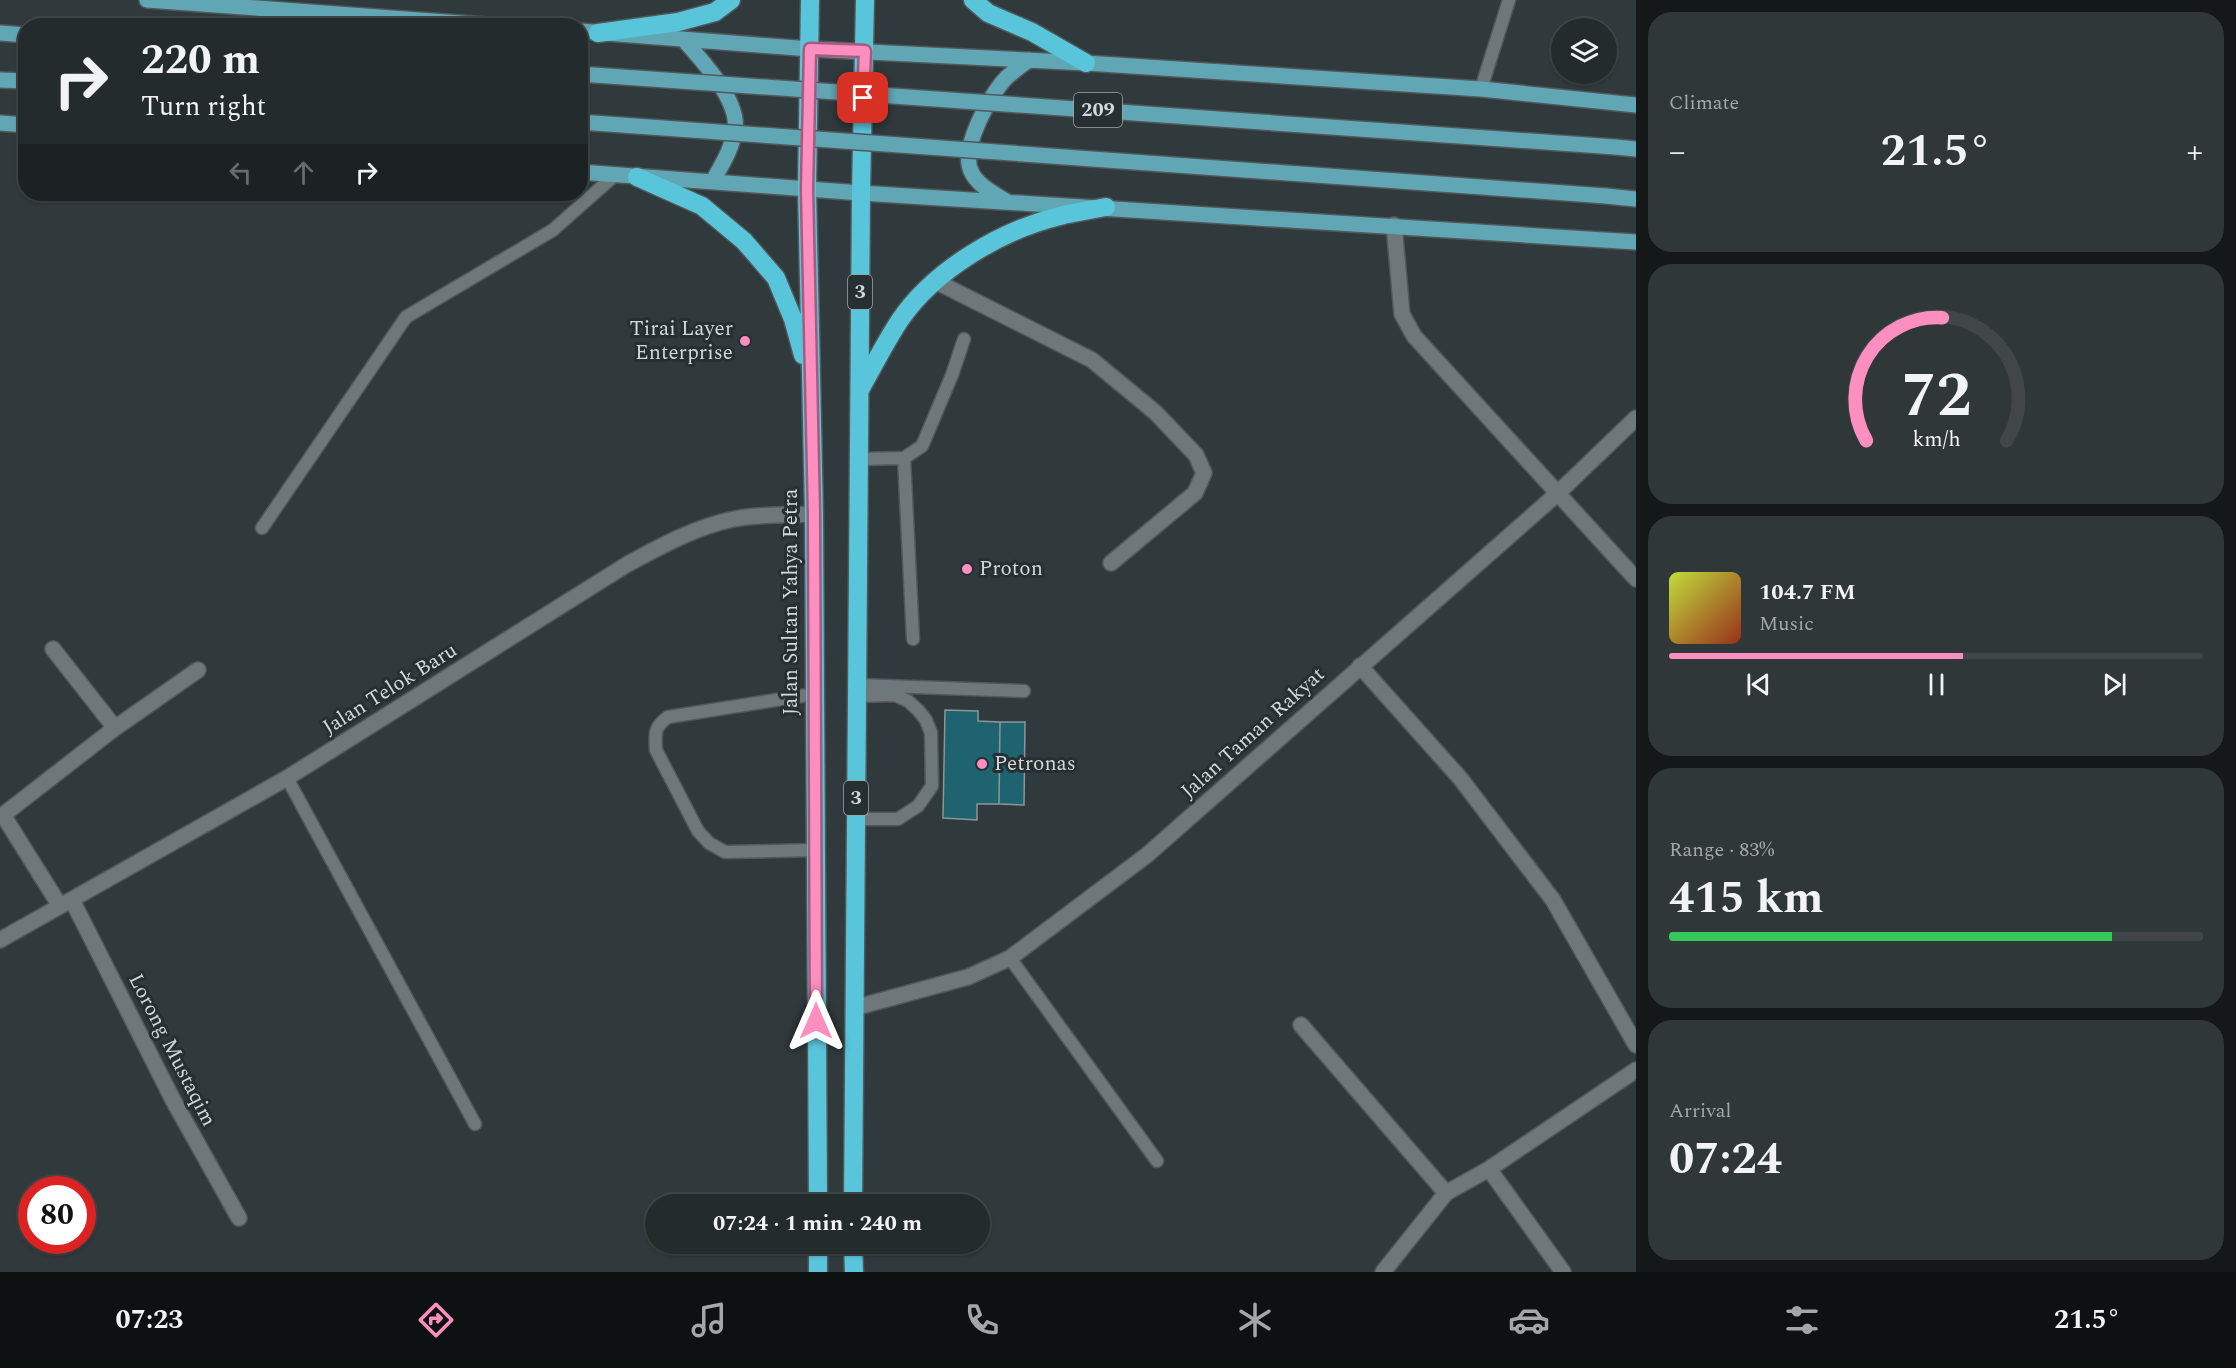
<!DOCTYPE html>
<meta charset="utf-8">
<style>
:root{--surface:#242b2d;--page:#303739;--text:#f1f3f6;--muted:#a3a7aa;--line:#414749;--accent:#fd8ec0}
body{margin:0;font-family:Spectral,serif;background:var(--page);color:var(--text);height:100vh;display:flex;flex-direction:column;font-size:22px;white-space:nowrap}
*{box-sizing:border-box;margin:0}
p{font-size:20px;color:var(--muted)}
.icon{flex:none;width:33px;height:33px;fill:none;stroke:currentColor;stroke-width:2;stroke-linecap:round;stroke-linejoin:round}
.map{position:relative;flex:1;overflow:hidden}
.drawer{display:flex;flex-direction:column;gap:12px;padding:12px;background:#141819;width:600px}
.drawer>*{flex:none}
.banner{position:absolute;left:18px;top:18px;width:570px;height:183px;border-radius:24px;box-shadow:0 2px 4px #0004,0 0 0 2px var(--line);background:#242b2d;color:var(--text);overflow:hidden}
.controls{position:absolute;left:1551px;top:18px;display:grid;gap:12px}
.controls a{display:grid;place-items:center;width:66px;height:66px;border-radius:50%;background:var(--surface);box-shadow:0 2px 4px #0004,0 0 0 2px var(--line);font-size:30px}
.speed{position:absolute;left:18px;top:1176px;display:flex;gap:12px;font-size:30px;font-weight:700;text-align:center}
.speed>*{display:grid;place-content:center;width:78px;height:78px;border-radius:50%;background:var(--surface);box-shadow:0 2px 4px #0004,0 0 0 2px var(--line);line-height:1}
.speed .limit{border:9px solid #d22;background:#fff;color:#111}
.pin{position:absolute;display:grid;place-items:center;width:51px;height:51px;color:#fff;margin:-26px;border-radius:12px;box-shadow:0 3px 9px #0006}
.me{position:absolute;width:66px;margin:-33px;rotate:0deg;stroke-linejoin:round;filter:drop-shadow(0 0 4px #0008)}
.turn{display:flex;align-items:center;gap:21px;height:126px;padding:0 24px;font-size:27px}
.turn .icon{width:78px;height:78px;stroke-width:2.5}
.turn b{display:block;font-size:42px;line-height:51px}
.lanes{display:flex;align-items:center;height:57px;padding:0 24px;background:#0003;justify-content:center;gap:30px;direction:ltr}
.lanes .off{opacity:.35}
.big{font-size:45px;font-weight:700;line-height:1.1}
.drawer .tile{flex:1;display:flex;flex-direction:column;justify-content:center;gap:9px;min-width:0;padding:0 21px;border-radius:24px;background:var(--page)}
.drawer .dial{align-items:center;gap:0}
.dial svg{height:156px;overflow:visible;fill:none;stroke:var(--line);stroke-width:7;stroke-linecap:round;text-anchor:middle}
.dial text{fill:var(--text);stroke:none}
.song{display:flex;align-items:center;gap:18px}
.cover{width:72px;height:72px;border-radius:9px;background:linear-gradient(135deg,hsl(70 70% 55%),hsl(10 70% 35%))}
.played{height:6px;border-radius:3px;background:linear-gradient(90deg,var(--accent) 55%,var(--line) 55%)}
.keys{display:flex;justify-content:space-around;direction:ltr}
.heat{display:flex;justify-content:space-between;align-items:center;font-size:33px;direction:ltr}
.charge{height:9px;border-radius:4px;background:linear-gradient(90deg,#34c759 83%,var(--line) 0)}
.trip{position:absolute;left:645px;top:1194px;width:345px;height:60px;border-radius:30px;background:var(--surface);box-shadow:0 2px 4px #0004,0 0 0 2px var(--line);font-weight:700;line-height:60px;text-align:center}
.menu{display:flex;height:96px;justify-content:space-around;align-items:center;background:#0e1112;color:var(--muted)}
.menu .icon{width:42px;height:42px}
.menu .current{color:var(--accent)}
.menu b{font-size:27px;color:var(--text)}
main{display:flex;flex:1;min-height:0}
.map>svg:first-child{display:block}
.building{fill:#206370;stroke:#8b9698;stroke-width:1.5}
.lines{fill:none;stroke-linecap:round;stroke-linejoin:round}
.lane-casing{stroke:#50585a;stroke-width:15}
.street-casing{stroke:#50585a;stroke-width:18}
.primary-casing{stroke:#50585a;stroke-width:18}
.highway-casing{stroke:#50585a;stroke-width:21}
.lane{stroke:#6e787b;stroke-width:12}
.street{stroke:#6e787b;stroke-width:15}
.primary{stroke:#61a6b4;stroke-width:15}
.highway{stroke:#59c5da;stroke-width:18}
.primary-bridge-casing{stroke:#50585a;stroke-width:18;stroke-linecap:butt}
.primary-bridge{stroke:#61a6b4;stroke-width:15}
.route-casing{stroke:#a45c7d;stroke-width:15}
.route{stroke:#fd8ec0;stroke-width:10}
.poi-dot{fill:#fd8ec0;stroke:#262f31;stroke-width:2}
.labels{text-anchor:middle;dominant-baseline:central;stroke-width:6;stroke-linejoin:round;paint-order:stroke}
.shield{fill:#262f31;stroke:#9ea5a7;stroke-width:1.5}
.shield-label{font-size:20px;font-weight:bold;fill:#d2d8d9}
.poi-label{font-size:21px;fill:#d2d8d9;stroke:#262f31;text-anchor:start}
.street-label{font-size:21px;fill:#d2d8d9;stroke:#262f31}
</style>
<main>
<div class="map">
<svg width="1636" height="1272" viewBox="0 0 1636 1272">
<rect width="100%" height="100%" fill="#30393c"/>
<path class="building" d="M945 710 978 711V721L1000 722 999 804H977V820L943 818Z
M1000 722H1025L1024 805 999 804Z"/>
<g class="lines">
<g class="lane-casing">
<path id="lane" d="M1481 89 1509 0
M904 458 913 639
M858 459 904 458 922 446 952 375 964 339
M262 528 406 317 553 230 615 175
M857 685 1024 691
M814 694 668 717C654 727 655 733 656 750L698 831 709 843 725 852 815 850
M287 778 475 1124
M856 819H898L918 806 932 786 931 733 926 720 918 710 908 701 895 695 857 696
M1010 958 1157 1161"/>
</g>
<g class="street-casing">
<path id="street" d="M1394 225 1402 314 1414 336 1636 579
M935 281 1092 360 1156 413 1196 455 1204 473 1195 493 1111 563
M53 649 115 728 3 815 60 906
M1360 666 1460 778 1553 900 1636 1045
M115 728 198 670
M72 900 173 1100 239 1218
M0 940 287 778 626 565C661 546 695 527 734 519 759 514 788 515 814 514
M854 1008 968 977 1010 958 1147 855 1558 493 1636 418
M1301 1025 1446 1193
M1489 1169 1563 1272
M1383 1272 1446 1193 1489 1169 1636 1070"/>
</g>
<g class="primary-casing">
<path id="primary" d="M147 0 500 26
M580 31 810 49 1086 63 1481 89 1636 105
M0 33 26 35
M683 39C701 59 740 101 735 130 732 149 722 164 713 181
M0 80 26 81
M0 123 26 125
M1615 147 1636 149
M580 172 861 193 1636 242
M1606 196 1636 199
M1006 201C993 193 977 185 971 171 960 148 991 93 1007 77 1014 71 1022 65 1029 60"/>
</g>
<g class="highway-casing">
<path id="highway" d="M810 0 807 189 814 514 818 1204
M973 0 988 13 1032 32 1086 63
M598 33 678 22 715 12 731 0
M637 177 702 206 744 241 776 278 793 319 803 355
M861 388C874 365 886 341 900 320 935 269 1002 230 1060 216 1075 212 1091 210 1106 207
M853 1204 861 193 865 0
M818 1244V1272
M853 1244 854 1272"/>
</g>
<use href="#lane" class="lane"/>
<use href="#street" class="street"/>
<use href="#primary" class="primary"/>
<use href="#highway" class="highway"/>
<g class="primary-bridge-casing">
<path id="primary-bridge" d="M580 74 1615 147
M580 122 1606 196"/>
</g>
<use href="#primary-bridge" class="primary-bridge"/>
</g>
<g class="lines">
<g class="route-casing">
<path id="route" d="M816 1021 814 514 807 189 810 49 865 51 863 98"/>
</g>
<use href="#route" class="route"/>
</g>
<g class="poi-dot">
<circle cx="745" cy="341" r="6"/>
<circle cx="967" cy="569" r="6"/>
<circle cx="982" cy="764" r="6"/>
</g>
<g class="labels">
<g class="shield">
<rect x="1074" y="93" width="48" height="34" rx="4.5"/>
<rect x="848" y="275" width="24" height="34" rx="4.5"/>
<rect x="844" y="781" width="24" height="34" rx="4.5"/>
</g>
<g class="shield-label">
<text x="1098" y="110">209</text>
<text x="860" y="292">3</text>
<text x="856" y="798">3</text>
</g>
<g class="poi-label">
<text x="733" y="329" text-anchor="end">Tirai Layer<tspan x="733" dy="24">Enterprise</tspan></text>
<text x="979" y="569">Proton</text>
<text x="994" y="764">Petronas</text>
</g>
<g class="street-label">
<text transform="translate(791 602) rotate(-90)">Jalan Sultan Yahya Petra</text>
<text transform="translate(390 689) rotate(-32)">Jalan Telok Baru</text>
<text transform="translate(1253 733) rotate(-42)">Jalan Taman Rakyat</text>
<text transform="translate(172 1050) rotate(63)">Lorong Mustaqim</text>
</g>
</g>
</svg>
<div class="controls">
<a><svg class="icon" aria-label="layers" viewBox="0 0 24 24"><path d="M12 4l9 5-9 5-9-5zM3 14l9 5 9-5"/></svg></a>
</div>
<div class="speed"><div class="limit">80</div></div>
<div class="pin" style="left:863px;top:98px;background:#d93025"><svg class="icon" aria-label="arrive" viewBox="0 0 24 24"><path d="M6 21V4h12l-3 4 3 4H6"/></svg></div>
<svg class="me" style="left:816px;top:1021px" viewBox="-20 -20 40 40"><path d="M0-17L14 15 0 8-14 15z" fill="#fd8ec0" stroke="#fff" stroke-width="4"/></svg>
<div class="trip">07:24 · 1 min · 240 m</div>
<div class="banner">
<div class="turn"><svg class="icon" aria-label="right" viewBox="0 0 24 24"><path d="M7 20v-9h11M14 6l5 5-5 5"/></svg><div><b>220 m</b>Turn right</div></div>
<div class="lanes"><svg class="icon off" aria-label="left" viewBox="0 0 24 24"><path d="M17 20v-9H6M10 6l-5 5 5 5"/></svg><svg class="icon off" aria-label="ahead" viewBox="0 0 24 24"><path d="M12 20V5M6 11l6-6 6 6"/></svg><svg class="icon" aria-label="right" viewBox="0 0 24 24"><path d="M7 20v-9h11M14 6l5 5-5 5"/></svg></div>
</div>
</div>
<section class="drawer">
<div class="tile"><p>Climate</p>
<div class="heat"><a>−</a><b class="big">21.5°</b><a>+</a></div>
</div>
<div class="tile dial"><svg viewBox="0 0 100 80">
<path d="M14 69A42 42 0 1 1 86 69"/>
<path d="M14 69A42 42 0 0 1 53 6" stroke="#fd8ec0"/>
<text x="50" y="56" font-size="32" font-weight="700">72</text>
<text x="50" y="72" font-size="11">km/h</text>
</svg></div>
<div class="tile">
<div class="song"><i class="cover"></i><div><b>104.7 FM</b><p>Music</p></div></div>
<div class="played"></div>
<div class="keys"><svg class="icon" aria-label="previous" viewBox="0 0 24 24"><path d="M18 5L8 12l10 7zM5 5v14"/></svg><svg class="icon" aria-label="pause" viewBox="0 0 24 24"><path d="M8 5v14M16 5v14"/></svg><svg class="icon" aria-label="next" viewBox="0 0 24 24"><path d="M6 5l10 7-10 7zM19 5v14"/></svg></div>
</div>
<div class="tile"><p>Range · 83%</p><b class="big">415 km</b><div class="charge"></div></div>
<div class="tile"><p>Arrival</p><b class="big">07:24</b></div>
</section>
</main>
<nav class="menu">
<b>07:23</b>
<svg class="icon current" aria-label="directions" viewBox="0 0 24 24"><path d="M12 3l9 9-9 9-9-9zM9 14v-3h6M13 9l2 2-2 2"/></svg>
<svg class="icon" aria-label="music" viewBox="0 0 24 24"><path d="M9 18V5l10-2v13"/><circle cx="6" cy="18" r="3"/><circle cx="16" cy="16" r="3"/></svg>
<svg class="icon" aria-label="phone" viewBox="0 0 24 24"><path d="M5 4h4l2 5-3 2q2 4 5 5l2-3 5 2v4C11 20 4 13 5 4z"/></svg>
<svg class="icon" aria-label="climate" viewBox="0 0 24 24"><path d="M12 3v18M4 7l16 10M4 17L20 7"/></svg>
<svg class="icon" aria-label="car" viewBox="0 0 24 24"><path d="M5 17H2v-5l4-1 3-4h7l3 4 3 1v5h-3M9 17h6M6 11h13"/><circle cx="7" cy="17" r="2"/><circle cx="17" cy="17" r="2"/></svg>
<svg class="icon" aria-label="filters" viewBox="0 0 24 24"><path d="M4 7h16M4 17h16"/><circle cx="9" cy="7" r="2"/><circle cx="15" cy="17" r="2"/></svg>
<b>21.5°</b>
</nav>
